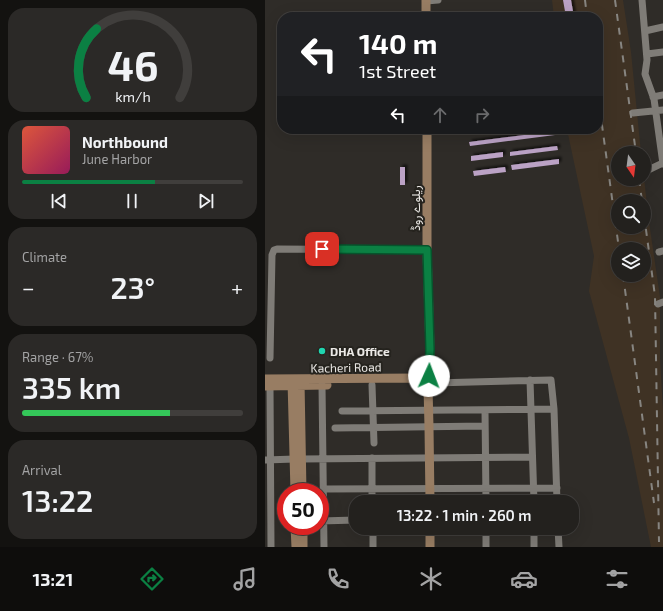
<!DOCTYPE html>
<meta charset="utf-8">
<style>
:root{--surface:#23211e;--page:#2b2927;--text:#f1f3f6;--muted:#a3a3a4;--line:#403e3c;--accent:#0b8043}
body{margin:0;font-family:"Exo 2",Vazirmatn,sans-serif;background:var(--page);color:var(--text);height:100vh;display:flex;flex-direction:column;font-size:15px;white-space:nowrap}
*{box-sizing:border-box;margin:0}
p{font-size:13px;color:var(--muted)}
.icon{flex:none;width:22px;height:22px;fill:none;stroke:currentColor;stroke-width:2;stroke-linecap:round;stroke-linejoin:round}
.map{position:relative;flex:1;overflow:hidden}
.drawer{display:flex;flex-direction:column;gap:8px;padding:8px;background:#131210;width:265px}
.drawer>*{flex:none}
.top-card{position:absolute;left:12px;top:12px;width:326px;height:122px;border-radius:16px;box-shadow:0 4px 16px #0002,0 0 0 1px var(--line);background:#202124;color:#fff;overflow:hidden}
.needle{width:26px;rotate:166deg}
.fabs{position:absolute;left:346px;top:146px;display:grid;gap:8px}
.fabs a{display:grid;place-items:center;width:40px;height:40px;border-radius:50%;background:var(--surface);box-shadow:0 4px 16px #0002,0 0 0 1px var(--line);font-size:20px}
.speed{position:absolute;left:12px;top:483px;display:flex;gap:8px;font-size:20px;font-weight:700;text-align:center}
.speed>*{display:grid;place-content:center;width:52px;height:52px;border-radius:50%;background:var(--surface);box-shadow:0 4px 16px #0002,0 0 0 1px var(--line);line-height:1}
.speed .limit{border:6px solid #d22;background:#fff;color:#111}
.pin{position:absolute;display:grid;place-items:center;width:34px;height:34px;color:#fff;margin:-17px;border-radius:8px;box-shadow:0 2px 6px #0006}
.me{position:absolute;width:44px;margin:-22px;rotate:2deg;stroke-linejoin:round;filter:drop-shadow(0 0 3px #0008)}
.turn{display:flex;align-items:center;gap:14px;height:84px;padding:0 16px;font-size:18px}
.turn .icon{width:52px;height:52px;stroke-width:2.5}
.turn b{display:block;font-size:28px;line-height:34px}
.lanes{display:flex;align-items:center;height:38px;padding:0 16px;background:#0003;justify-content:center;gap:20px;direction:ltr}
.lanes .off{opacity:.35}
.big{font-size:30px;font-weight:600;line-height:1.1}
.drawer .tile{flex:1;display:flex;flex-direction:column;justify-content:center;gap:6px;min-width:0;padding:0 14px;border-radius:16px;background:var(--page)}
.drawer .dial{align-items:center;gap:0}
.dial svg{height:104px;overflow:visible;fill:none;stroke:var(--line);stroke-width:7;stroke-linecap:round;text-anchor:middle}
.dial text{fill:var(--text);stroke:none}
.song{display:flex;align-items:center;gap:12px}
.cover{width:48px;height:48px;border-radius:6px;background:linear-gradient(135deg,hsl(10 70% 55%),hsl(330 70% 35%))}
.played{height:4px;border-radius:2px;background:linear-gradient(90deg,var(--accent) 60%,var(--line) 60%)}
.keys{display:flex;justify-content:space-around;direction:ltr}
.heat{display:flex;justify-content:space-between;align-items:center;font-size:22px;direction:ltr}
.charge{height:6px;border-radius:3px;background:linear-gradient(90deg,#34c759 67%,var(--line) 0)}
.trip{position:absolute;left:84px;top:495px;width:230px;height:40px;border-radius:16px;background:var(--surface);box-shadow:0 4px 16px #0002,0 0 0 1px var(--line);font-weight:600;line-height:40px;text-align:center}
.tab-bar{display:flex;height:64px;justify-content:space-around;align-items:center;background:#0e0d0c;color:var(--muted)}
.tab-bar .icon{width:28px;height:28px}
.tab-bar .active{color:var(--accent)}
.tab-bar b{font-size:18px;color:var(--text)}
main{display:flex;flex:1;min-height:0}
.map>svg:first-child{display:block}
.industrial{fill:#3f3224;fill-rule:evenodd}
.building{fill:#bba2c5;filter:url(#shadow)}
.lines{fill:none;stroke-linecap:round;stroke-linejoin:round}
.street{stroke:#7f7c77;stroke-width:7}
.secondary{stroke:#987d63;stroke-width:9}
.rail{stroke:#878581;stroke-width:2;stroke-dasharray:7 7;stroke-linecap:butt}
.route-casing{stroke:#07532c;stroke-width:10}
.route{stroke:#0b8043;stroke-width:7}
.poi-dot{fill:#20d5b0;stroke:#25231e;stroke-width:1.5}
.labels{text-anchor:middle;dominant-baseline:central;stroke-width:4;stroke-linejoin:round;paint-order:stroke}
.street-label{font-size:12px;fill:#eceae7;stroke:#25231e}
.poi-label{font-size:12px;font-weight:bold;fill:#eceae7;stroke:#25231e;text-anchor:start}
</style>
<main>
<section class="drawer">
<div class="tile dial"><svg viewBox="0 0 100 80">
<path d="M14 69A42 42 0 1 1 86 69"/>
<path d="M14 69A42 42 0 0 1 22 16" stroke="#0b8043"/>
<text x="50" y="56" font-size="32" font-weight="700">46</text>
<text x="50" y="72" font-size="11">km/h</text>
</svg></div>
<div class="tile">
<div class="song"><i class="cover"></i><div><b>Northbound</b><p>June Harbor</p></div></div>
<div class="played"></div>
<div class="keys"><svg class="icon" aria-label="previous" viewBox="0 0 24 24"><path d="M18 5L8 12l10 7zM5 5v14"/></svg><svg class="icon" aria-label="pause" viewBox="0 0 24 24"><path d="M8 5v14M16 5v14"/></svg><svg class="icon" aria-label="next" viewBox="0 0 24 24"><path d="M6 5l10 7-10 7zM19 5v14"/></svg></div>
</div>
<div class="tile"><p>Climate</p>
<div class="heat"><a>−</a><b class="big">23°</b><a>+</a></div>
</div>
<div class="tile"><p>Range · 67%</p><b class="big">335 km</b><div class="charge"></div></div>
<div class="tile"><p>Arrival</p><b class="big">13:22</b></div>
</section>
<div class="map">
<svg width="398" height="547" viewBox="0 0 398 547">
<defs>
<filter id="shadow"><feDropShadow dx="2.5" dy="-2.5" stdDeviation="1" flood-color="#0009"/></filter>
</defs>
<rect width="100%" height="100%" fill="#2f2c28"/>
<path class="industrial" d="M287 0H358L366 52 376 153H353V179H379V178L384 222 395 297V358L398 411V547H386L364 438 324 291 329 256 303 134 302 129H333V17H289ZM353 201H379V227H353ZM353 249H379V275H353Z"/>
<path class="building" d="M298 0H306L309 17H301Z
M290 131V135L205 146 204 142Z
M292 146 293 150 245 156V152Z
M238 152V157L206 161V156Z
M294 159V164L247 170 246 165Z
M135 167H140V185H135Z
M240 167 241 172 209 176 208 171Z"/>
<g class="lines">
<path class="street" d="M377 0 382 60 380 74 389 99 398 164
M161 1 173 0
M380 31 398 27
M382 54 398 52
M388 97 398 95
M368 113 398 110
M379 172 398 163
M394 252 398 251
M393 304 398 302
M5 358 7 255 9 250 12 249 162 250
M265 380 269 502
M161 381 169 383 286 380 289 409 292 502
M57 385 59 547
M107 385 109 443
M5 386 6 547
M220 410 221 502
M77 411 289 409
M70 428 220 426
M107 458V502
M36 459 267 457
M0 460 30 459
M58 489 292 488
M55 521 91 520
M108 528V547
M221 528V547
M269 528V547
M293 528 294 547"/>
<path class="secondary" d="M161 0V17
M0 379 153 378 161 381
M27 381 30 492
M35 381 37 492
M161 381 164 376 165 349 162 250V129
M161 381 163 387 164 427 165 502
M0 386 62 385
M30 526 31 547
M38 526V547
M165 528V547"/>
<path class="rail" d="M320 0 322 17
M350 0 371 153
M333 96 354 249
M374 179 377 201
M379 215 390 296 394 542
M358 275 389 503"/>
</g>
<g class="lines">
<g class="route-casing">
<path id="route" d="M57 249 162 250 165 349 164 376"/>
</g>
<use href="#route" class="route"/>
</g>
<circle class="poi-dot" cx="57" cy="351" r="4"/>
<g class="labels">
<g class="street-label">
<text transform="translate(150 208) rotate(-90)">ریلوے روڈ</text>
<text transform="translate(81 367) rotate(-1)">Kacheri Road</text>
</g>
<g class="poi-label">
<text x="65" y="351">DHA Office</text>
</g>
</g>
</svg>
<div class="fabs">
<a><svg class="needle" viewBox="-14 -14 28 28"><path d="M0-13l5 13h-10z" fill="#e53935"/><path d="M0 13l5-13h-10z" fill="#a3a3a4"/></svg></a>
<a><svg class="icon" aria-label="search" viewBox="0 0 24 24"><circle cx="10" cy="10" r="6"/><path d="M15 15l6 6"/></svg></a>
<a><svg class="icon" aria-label="layers" viewBox="0 0 24 24"><path d="M12 4l9 5-9 5-9-5zM3 14l9 5 9-5"/></svg></a>
</div>
<div class="speed"><div class="limit">50</div></div>
<div class="pin" style="left:57px;top:249px;background:#d93025"><svg class="icon" aria-label="arrive" viewBox="0 0 24 24"><path d="M6 21V4h12l-3 4 3 4H6"/></svg></div>
<svg class="me" style="left:164px;top:376px" viewBox="-20 -20 40 40"><circle r="19" fill="#fff"/><path d="M0-13L10 11 0 6-10 11z" fill="#0b8043"/></svg>
<div class="trip">13:22 · 1 min · 260 m</div>
<div class="top-card">
<div class="turn"><svg class="icon" aria-label="left" viewBox="0 0 24 24"><path d="M17 20v-9H6M10 6l-5 5 5 5"/></svg><div><b>140 m</b>1st Street</div></div>
<div class="lanes"><svg class="icon" aria-label="left" viewBox="0 0 24 24"><path d="M17 20v-9H6M10 6l-5 5 5 5"/></svg><svg class="icon off" aria-label="ahead" viewBox="0 0 24 24"><path d="M12 20V5M6 11l6-6 6 6"/></svg><svg class="icon off" aria-label="right" viewBox="0 0 24 24"><path d="M7 20v-9h11M14 6l5 5-5 5"/></svg></div>
</div>
</div>
</main>
<nav class="tab-bar">
<b>13:21</b>
<svg class="icon active" aria-label="directions" viewBox="0 0 24 24"><path d="M12 3l9 9-9 9-9-9zM9 14v-3h6M13 9l2 2-2 2"/></svg>
<svg class="icon" aria-label="music" viewBox="0 0 24 24"><path d="M9 18V5l10-2v13"/><circle cx="6" cy="18" r="3"/><circle cx="16" cy="16" r="3"/></svg>
<svg class="icon" aria-label="phone" viewBox="0 0 24 24"><path d="M5 4h4l2 5-3 2q2 4 5 5l2-3 5 2v4C11 20 4 13 5 4z"/></svg>
<svg class="icon" aria-label="climate" viewBox="0 0 24 24"><path d="M12 3v18M4 7l16 10M4 17L20 7"/></svg>
<svg class="icon" aria-label="car" viewBox="0 0 24 24"><path d="M5 17H2v-5l4-1 3-4h7l3 4 3 1v5h-3M9 17h6M6 11h13"/><circle cx="7" cy="17" r="2"/><circle cx="17" cy="17" r="2"/></svg>
<svg class="icon" aria-label="filters" viewBox="0 0 24 24"><path d="M4 7h16M4 17h16"/><circle cx="9" cy="7" r="2"/><circle cx="15" cy="17" r="2"/></svg>
</nav>
